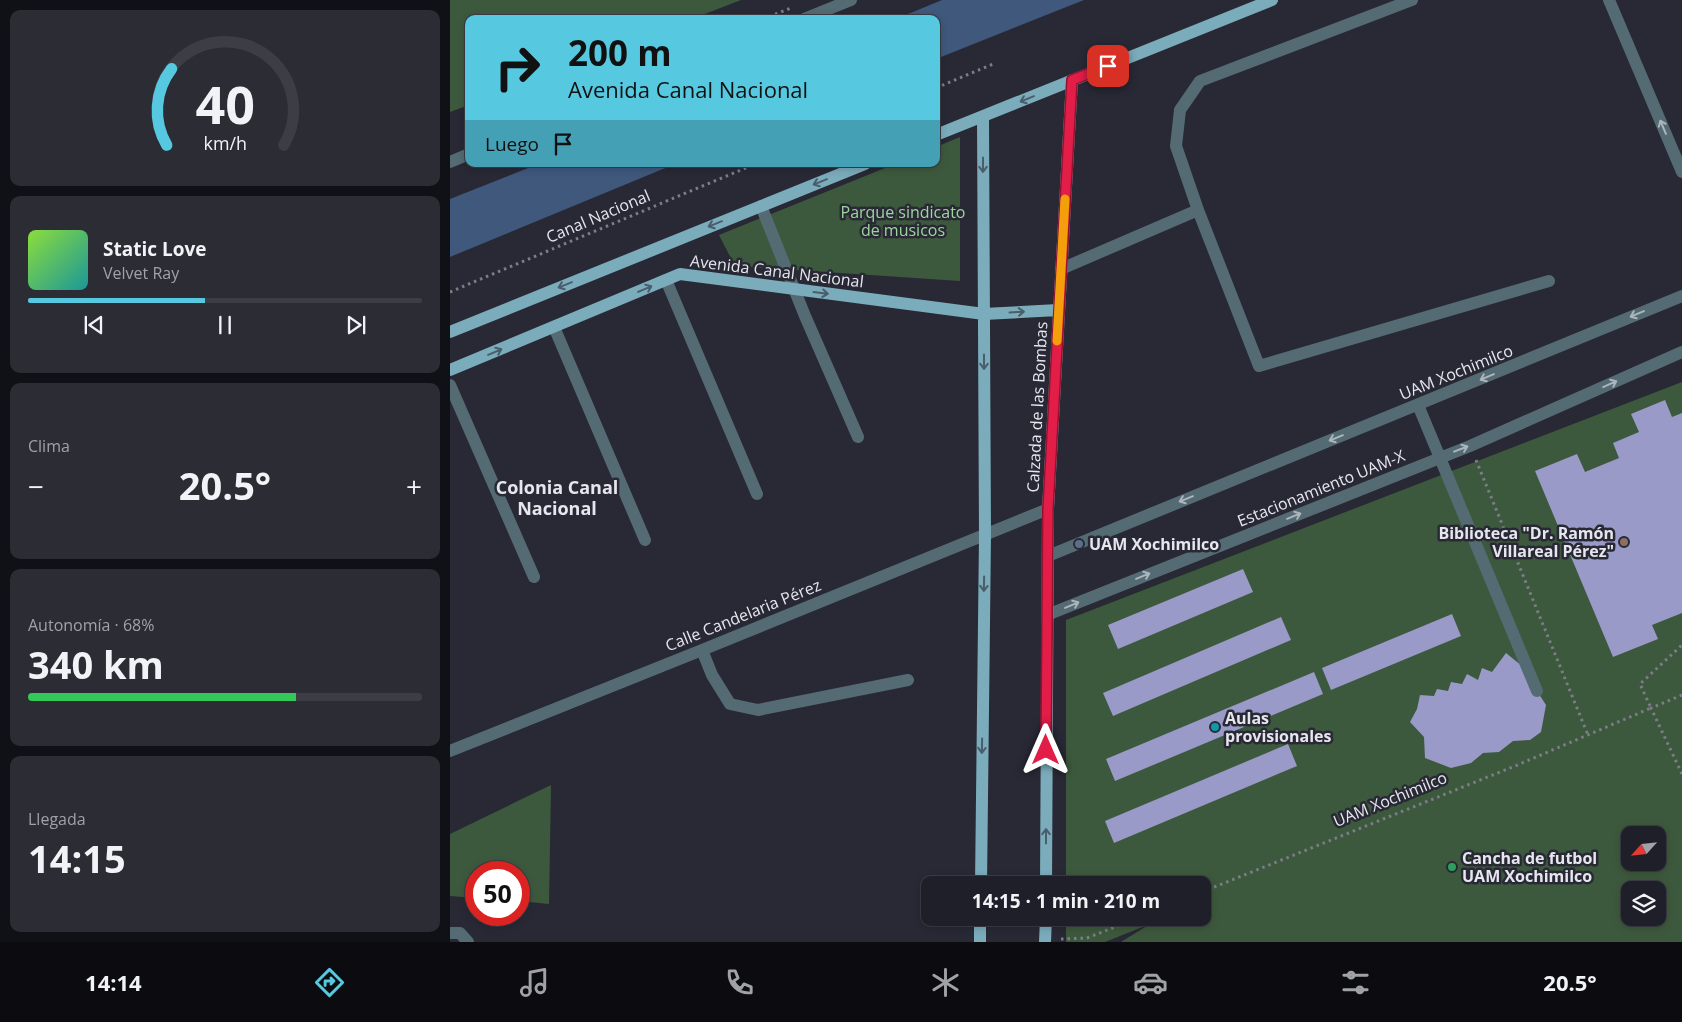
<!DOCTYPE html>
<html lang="es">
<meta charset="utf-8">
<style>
:root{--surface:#1e1f28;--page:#2b2c34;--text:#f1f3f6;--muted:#a1a2a8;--line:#3c3d45;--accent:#56c9e1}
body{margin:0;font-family:"Open Sans",sans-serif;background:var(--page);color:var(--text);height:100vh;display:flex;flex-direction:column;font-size:19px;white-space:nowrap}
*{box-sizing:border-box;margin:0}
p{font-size:16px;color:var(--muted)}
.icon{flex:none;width:28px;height:28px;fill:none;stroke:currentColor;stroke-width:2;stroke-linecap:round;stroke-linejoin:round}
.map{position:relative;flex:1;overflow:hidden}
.side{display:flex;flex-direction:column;gap:10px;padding:10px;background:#101116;width:450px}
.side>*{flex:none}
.hud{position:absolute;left:15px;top:15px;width:475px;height:152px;border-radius:10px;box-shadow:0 2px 8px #0003,0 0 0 1px var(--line);background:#56c9e1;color:#111;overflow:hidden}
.needle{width:32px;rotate:243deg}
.fabs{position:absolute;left:1171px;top:826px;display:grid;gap:10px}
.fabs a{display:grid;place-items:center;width:45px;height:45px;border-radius:10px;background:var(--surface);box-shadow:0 2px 8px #0003,0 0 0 1px var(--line);font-size:25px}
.speed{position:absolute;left:15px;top:861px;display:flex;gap:10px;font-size:25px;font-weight:700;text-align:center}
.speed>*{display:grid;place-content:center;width:65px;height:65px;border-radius:50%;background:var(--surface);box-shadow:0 2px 8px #0003,0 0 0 1px var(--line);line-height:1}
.speed .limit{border:8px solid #d22;background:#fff;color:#111}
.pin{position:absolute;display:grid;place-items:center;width:42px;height:42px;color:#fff;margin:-21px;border-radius:10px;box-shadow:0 2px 8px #0006}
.me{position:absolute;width:55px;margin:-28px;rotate:0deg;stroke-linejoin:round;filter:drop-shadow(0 0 4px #0008)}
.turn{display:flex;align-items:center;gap:18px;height:105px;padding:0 20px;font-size:22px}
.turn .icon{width:65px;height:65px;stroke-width:2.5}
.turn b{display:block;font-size:35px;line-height:42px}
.then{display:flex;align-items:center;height:48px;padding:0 20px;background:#0003;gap:10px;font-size:19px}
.big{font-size:38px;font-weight:700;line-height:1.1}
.side .widget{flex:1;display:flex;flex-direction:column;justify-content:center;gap:8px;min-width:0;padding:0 18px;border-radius:10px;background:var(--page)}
.side .dial{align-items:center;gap:0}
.dial svg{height:130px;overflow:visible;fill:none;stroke:var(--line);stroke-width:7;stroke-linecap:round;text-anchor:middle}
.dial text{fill:var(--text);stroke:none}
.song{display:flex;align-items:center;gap:15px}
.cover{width:60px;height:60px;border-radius:8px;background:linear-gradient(135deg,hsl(90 70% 55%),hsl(180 70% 35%))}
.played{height:5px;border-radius:2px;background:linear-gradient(90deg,var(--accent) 45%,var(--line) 45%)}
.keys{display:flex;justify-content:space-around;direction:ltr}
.heat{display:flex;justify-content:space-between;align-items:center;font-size:28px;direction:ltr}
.charge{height:8px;border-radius:4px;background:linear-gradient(90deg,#34c759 68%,var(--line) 0)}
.trip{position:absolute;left:471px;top:876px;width:290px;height:50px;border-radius:10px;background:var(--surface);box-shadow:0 2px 8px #0003,0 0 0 1px var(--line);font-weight:700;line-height:50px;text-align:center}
.tab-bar{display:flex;height:80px;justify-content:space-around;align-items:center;background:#0c0c10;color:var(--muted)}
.tab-bar .icon{width:35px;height:35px}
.tab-bar .current{color:var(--accent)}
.tab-bar b{font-size:22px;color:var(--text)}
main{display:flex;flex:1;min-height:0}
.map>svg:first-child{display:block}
.green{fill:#3d593d;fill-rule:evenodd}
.water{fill:#3f587c}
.building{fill:#999ac7}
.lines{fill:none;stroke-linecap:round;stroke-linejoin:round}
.path{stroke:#7c7d87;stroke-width:3;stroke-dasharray:2.5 4;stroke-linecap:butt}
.minor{stroke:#546b73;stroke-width:12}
.major{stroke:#7bacbb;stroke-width:12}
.oneway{stroke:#495d6b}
.oneway2{stroke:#acb5bd}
.route-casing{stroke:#92132f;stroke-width:12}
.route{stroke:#e11d48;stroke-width:9}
.slow{stroke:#f59e0b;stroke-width:9}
.education-dot{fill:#8d6e63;stroke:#282935;stroke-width:2}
.service-dot{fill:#5c6f8a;stroke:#282935;stroke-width:2}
.culture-dot{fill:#0f9aa8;stroke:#282935;stroke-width:2}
.leisure-dot{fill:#2e9e5b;stroke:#282935;stroke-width:2}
.labels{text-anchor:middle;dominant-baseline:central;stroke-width:5;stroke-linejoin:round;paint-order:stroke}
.park-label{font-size:16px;fill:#9dd59d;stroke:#282935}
.street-label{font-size:16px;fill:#e6e6ee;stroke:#282935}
.poi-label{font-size:16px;font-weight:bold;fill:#e6e6ee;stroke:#282935;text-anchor:start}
.neighbourhood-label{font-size:18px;font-weight:bold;fill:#e6e6ee;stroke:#282935}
</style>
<main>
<section class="side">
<div class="widget dial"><svg viewBox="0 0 100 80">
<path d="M14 69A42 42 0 1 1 86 69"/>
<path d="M14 69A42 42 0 0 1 17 22" stroke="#56c9e1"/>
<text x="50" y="56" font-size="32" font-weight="700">40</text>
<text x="50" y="72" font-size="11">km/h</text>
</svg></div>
<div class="widget">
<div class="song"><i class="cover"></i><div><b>Static Love</b><p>Velvet Ray</p></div></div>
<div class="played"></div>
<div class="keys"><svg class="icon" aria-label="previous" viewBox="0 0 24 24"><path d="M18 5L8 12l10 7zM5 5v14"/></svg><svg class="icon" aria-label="pause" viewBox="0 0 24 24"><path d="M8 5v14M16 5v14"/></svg><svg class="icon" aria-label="next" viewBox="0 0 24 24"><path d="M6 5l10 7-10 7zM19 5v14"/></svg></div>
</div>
<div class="widget"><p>Clima</p>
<div class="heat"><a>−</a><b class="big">20.5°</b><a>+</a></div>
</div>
<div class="widget"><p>Autonomía · 68%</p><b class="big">340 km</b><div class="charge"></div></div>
<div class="widget"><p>Llegada</p><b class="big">14:15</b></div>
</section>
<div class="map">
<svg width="1232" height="942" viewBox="0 0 1232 942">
<rect width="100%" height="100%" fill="#282935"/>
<path class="green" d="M0 0H291L242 19H19V105L0 112Z
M510 137V281L285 266 269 235 445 164H486V147Z
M1232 382V942H671L700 924 655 942H616V918H752V885H616V620ZM1180 835H1208V862H1180ZM1180 890H1208V918H1180Z
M101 785 99 904 69 901V872H26V898L0 896V834Z"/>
<path class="water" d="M492 0H634L486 59V19H446Z
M88 164H225L0 257V199Z"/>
<path class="building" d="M1215 400 1222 417 1232 413V613L1202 625 1208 639 1163 657 1085 471 1127 454 1135 472 1169 458 1163 443 1189 432 1181 414Z
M793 569 803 592 668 649 658 625Z
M1002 614 1011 636 881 690 872 668Z
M831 617 841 640 663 716 653 693Z
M1056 653 1078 671 1087 691 1096 705 1091 732 1080 740 1063 741 1049 752 1033 753 1021 763 1001 768 975 758 974 737 960 722 967 709 970 695 984 696 987 689 998 691 1001 682 1012 684 1017 674 1028 680 1032 668 1042 672Z
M864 672 873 694 665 781 656 759Z
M838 744 847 766 664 843 655 821Z"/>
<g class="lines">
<path class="path" d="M313 19 341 8
M486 88 543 64
M0 292 305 164
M1026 460 1138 735
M1232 695 1201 708 1232 774
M752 892 1065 766 1201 708 1190 684 1232 645
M611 939 637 938 688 918"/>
<path class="minor" d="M962 0 750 81 730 110 726 146 748 210 809 366 1099 281
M1159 0 1232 172
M354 19 401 0
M0 162 19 154
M311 206 355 316 408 437
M611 269 748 210
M216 280 307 494
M104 327 195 540
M0 385 84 577
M968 405 1087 691
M598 556 1232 296
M597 615 1020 446 1232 352
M252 650 262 675 280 704 308 710 458 680
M0 751 252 650 598 509
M0 933H10L18 942"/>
<path class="major" d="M486 135 822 0
M0 332 415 164
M0 370 230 274 534 314 608 310
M531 885 535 535 533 117
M596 885 598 509 622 80
M530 942V918
M595 942 596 918"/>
</g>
<defs><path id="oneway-shaft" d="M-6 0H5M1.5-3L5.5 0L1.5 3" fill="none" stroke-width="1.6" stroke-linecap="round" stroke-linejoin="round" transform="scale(1.25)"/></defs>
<g class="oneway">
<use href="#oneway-shaft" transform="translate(577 99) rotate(158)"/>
<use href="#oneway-shaft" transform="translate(533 165) rotate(90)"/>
<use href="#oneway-shaft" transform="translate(370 182) rotate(158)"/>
<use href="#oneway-shaft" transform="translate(265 224) rotate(158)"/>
<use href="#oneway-shaft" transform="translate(115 285) rotate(158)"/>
<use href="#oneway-shaft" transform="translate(195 289) rotate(-23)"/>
<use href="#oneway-shaft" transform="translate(371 293) rotate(7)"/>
<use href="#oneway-shaft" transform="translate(567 312) rotate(-3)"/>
<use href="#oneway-shaft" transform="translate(45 352) rotate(-23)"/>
<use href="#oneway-shaft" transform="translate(534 362) rotate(90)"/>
<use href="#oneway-shaft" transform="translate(534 584) rotate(91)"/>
<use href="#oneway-shaft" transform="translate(532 746) rotate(91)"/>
<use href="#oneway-shaft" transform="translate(596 836) rotate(-90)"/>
</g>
<g class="oneway2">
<use href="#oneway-shaft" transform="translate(1213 127) rotate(-113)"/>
<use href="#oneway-shaft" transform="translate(1187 314) rotate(157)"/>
<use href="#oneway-shaft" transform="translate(1037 377) rotate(157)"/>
<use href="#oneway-shaft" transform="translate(1160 384) rotate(-24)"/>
<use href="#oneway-shaft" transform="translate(886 438) rotate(158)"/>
<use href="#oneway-shaft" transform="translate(1011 449) rotate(-21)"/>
<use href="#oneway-shaft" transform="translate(736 499) rotate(158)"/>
<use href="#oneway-shaft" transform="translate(844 516) rotate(-22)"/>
<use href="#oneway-shaft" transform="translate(693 576) rotate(-22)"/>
<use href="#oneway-shaft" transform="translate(622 605) rotate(-23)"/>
</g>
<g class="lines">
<g class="route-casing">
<path id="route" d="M596 750 598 508 622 80 658 66"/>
</g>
<use href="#route" class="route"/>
<path class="slow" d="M607 341 615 199"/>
</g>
<circle class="education-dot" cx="1174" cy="542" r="5"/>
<circle class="service-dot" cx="629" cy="544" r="5"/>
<circle class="culture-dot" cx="765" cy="727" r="5"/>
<circle class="leisure-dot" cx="1002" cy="867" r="5"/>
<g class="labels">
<g class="park-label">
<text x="453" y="212">Parque sindicato<tspan x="453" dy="18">de musicos</tspan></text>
</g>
<g class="street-label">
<text transform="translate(148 216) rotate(-23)">Canal Nacional</text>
<text transform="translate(327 271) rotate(7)">Avenida Canal Nacional</text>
<text transform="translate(1006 372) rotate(-22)">UAM Xochimilco</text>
<text transform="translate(587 407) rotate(-87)">Calzada de las Bombas</text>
<text transform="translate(871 488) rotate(-22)">Estacionamiento UAM-X</text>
<text transform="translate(293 615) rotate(-22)">Calle Candelaria Pérez</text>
<text transform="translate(940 799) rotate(-22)">UAM Xochimilco</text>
</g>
<g class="poi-label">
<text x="1164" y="533" text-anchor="end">Biblioteca "Dr. Ramón<tspan x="1164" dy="18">Villareal Pérez"</tspan></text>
<text x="639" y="544">UAM Xochimilco</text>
<text x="775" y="718">Aulas<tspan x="775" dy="18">provisionales</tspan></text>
<text x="1012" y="858">Cancha de futbol<tspan x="1012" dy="18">UAM Xochimilco</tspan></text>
</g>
<g class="neighbourhood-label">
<text x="107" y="487">Colonia Canal<tspan x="107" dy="21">Nacional</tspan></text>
</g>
</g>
</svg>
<div class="fabs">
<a><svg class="needle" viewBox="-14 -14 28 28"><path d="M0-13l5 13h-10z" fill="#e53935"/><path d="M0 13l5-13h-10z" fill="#a1a2a8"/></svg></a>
<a><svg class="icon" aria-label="layers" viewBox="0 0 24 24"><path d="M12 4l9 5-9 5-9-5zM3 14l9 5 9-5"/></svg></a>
</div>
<div class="speed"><div class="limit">50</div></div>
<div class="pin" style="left:658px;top:66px;background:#d93025"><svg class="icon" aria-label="arrive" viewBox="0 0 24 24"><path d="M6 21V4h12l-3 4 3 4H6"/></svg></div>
<svg class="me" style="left:596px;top:750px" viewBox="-20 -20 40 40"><path d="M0-17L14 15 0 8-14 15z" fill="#e11d48" stroke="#fff" stroke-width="4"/></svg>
<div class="trip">14:15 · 1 min · 210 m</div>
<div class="hud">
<div class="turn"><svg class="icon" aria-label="right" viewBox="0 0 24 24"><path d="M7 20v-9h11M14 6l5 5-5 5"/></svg><div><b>200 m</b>Avenida Canal Nacional</div></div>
<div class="then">Luego<svg class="icon" aria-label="arrive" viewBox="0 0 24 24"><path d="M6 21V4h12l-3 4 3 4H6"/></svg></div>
</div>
</div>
</main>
<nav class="tab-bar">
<b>14:14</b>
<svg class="icon current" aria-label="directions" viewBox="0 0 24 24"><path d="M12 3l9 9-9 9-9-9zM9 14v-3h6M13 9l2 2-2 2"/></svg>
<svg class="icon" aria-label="music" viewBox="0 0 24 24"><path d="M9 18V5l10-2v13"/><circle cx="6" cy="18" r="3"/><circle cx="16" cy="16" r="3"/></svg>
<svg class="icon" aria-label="phone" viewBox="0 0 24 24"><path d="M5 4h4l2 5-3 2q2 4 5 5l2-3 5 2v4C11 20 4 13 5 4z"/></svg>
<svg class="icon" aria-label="climate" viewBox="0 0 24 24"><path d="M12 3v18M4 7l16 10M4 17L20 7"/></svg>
<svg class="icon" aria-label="car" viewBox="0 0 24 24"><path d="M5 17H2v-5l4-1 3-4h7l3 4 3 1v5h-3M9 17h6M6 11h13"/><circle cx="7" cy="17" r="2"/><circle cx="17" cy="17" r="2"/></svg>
<svg class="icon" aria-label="filters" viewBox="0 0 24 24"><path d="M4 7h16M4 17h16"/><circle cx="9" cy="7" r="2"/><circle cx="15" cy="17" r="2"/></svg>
<b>20.5°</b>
</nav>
